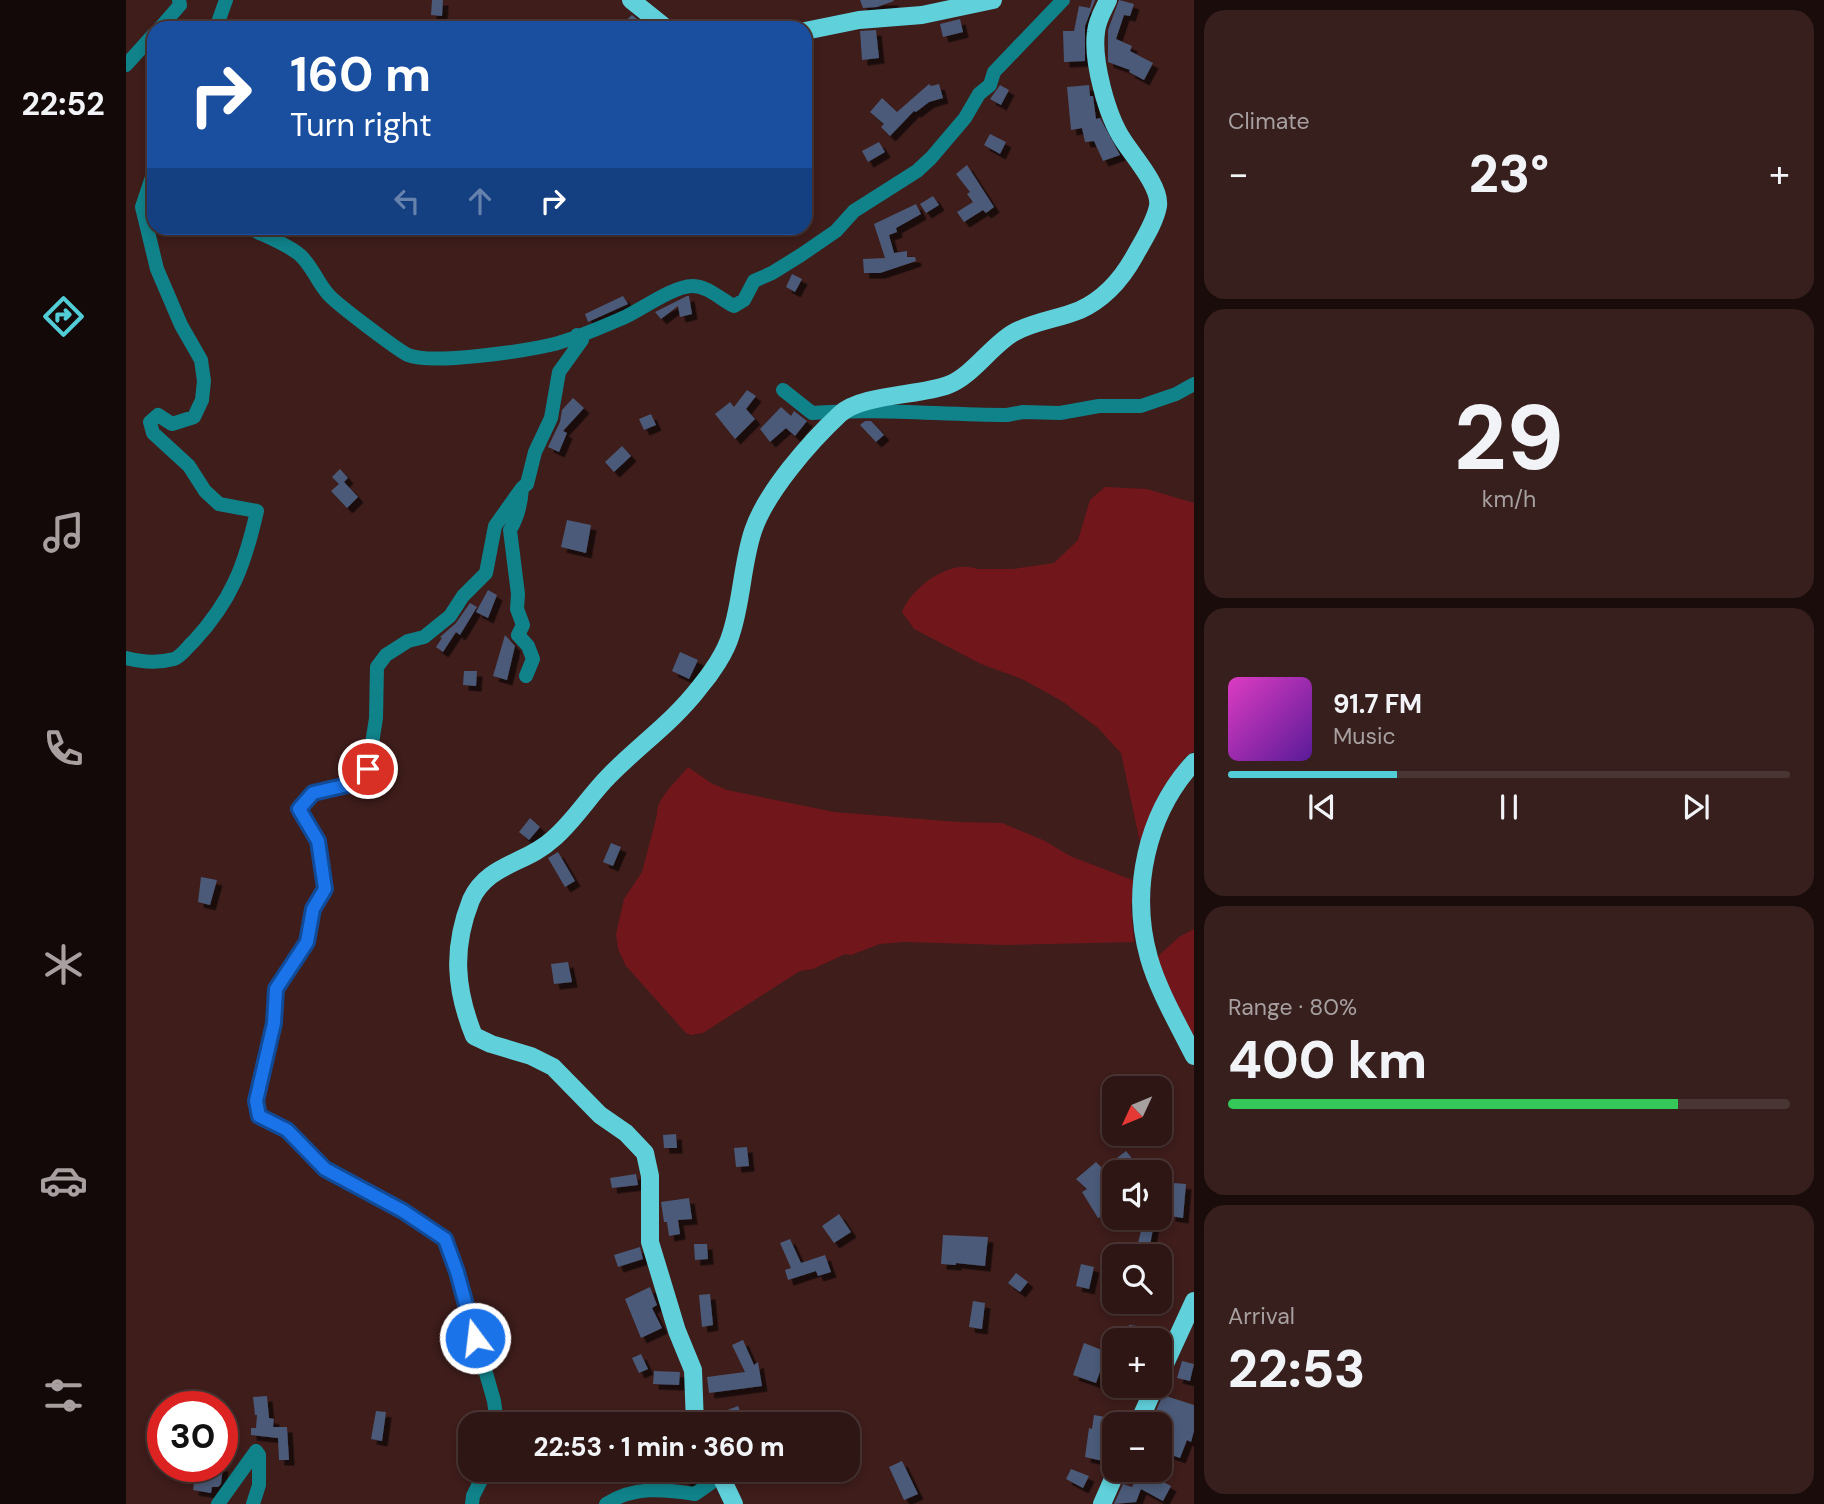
<!DOCTYPE html>
<meta charset="utf-8">
<style>
:root{--surface:#2e1614;--page:#361f1d;--text:#f1f3f6;--muted:#a79fa0;--line:#493534;--accent:#52ccd6}
body{margin:0;font-family:"DM Sans",sans-serif;background:var(--page);color:var(--text);height:100vh;display:flex;flex-direction:column;font-size:26px;white-space:nowrap}
*{box-sizing:border-box;margin:0}
p{font-size:23px;color:var(--muted)}
.icon{flex:none;width:38px;height:38px;fill:none;stroke:currentColor;stroke-width:2;stroke-linecap:round;stroke-linejoin:round}
.map{position:relative;flex:1;overflow:hidden}
.sheet{display:flex;flex-direction:column;gap:10px;padding:10px;background:#190c0b;width:630px}
.sheet>*{flex:none}
.guide{position:absolute;left:21px;top:21px;width:665px;height:214px;border-radius:21px;box-shadow:0 4px 10px #0003,0 0 0 2px var(--line);background:#1a4fa0;color:#fff;overflow:hidden}
.needle{width:46px;rotate:226deg}
.fabs{position:absolute;left:976px;top:1076px;display:grid;gap:14px}
.fabs a{display:grid;place-items:center;width:70px;height:70px;border-radius:14px;background:var(--surface);box-shadow:0 4px 10px #0003,0 0 0 2px var(--line);font-size:35px}
.speed{position:absolute;left:21px;top:1391px;display:flex;gap:14px;font-size:35px;font-weight:700;text-align:center}
.speed>*{display:grid;place-content:center;width:91px;height:91px;border-radius:50%;background:var(--surface);box-shadow:0 4px 10px #0003,0 0 0 2px var(--line);line-height:1}
.speed .limit{border:10px solid #d22;background:#fff;color:#111}
.pin{position:absolute;display:grid;place-items:center;width:60px;height:60px;color:#fff;margin:-30px;border:4px solid #fff;border-radius:50%;box-shadow:0 2px 7px #0007}
.me{position:absolute;width:77px;margin:-38px;rotate:345deg;stroke-linejoin:round;filter:drop-shadow(0 0 5px #0008)}
.turn{display:flex;align-items:center;gap:24px;height:147px;padding:0 28px;font-size:32px}
.turn .icon{width:91px;height:91px;stroke-width:2.5}
.turn b{display:block;font-size:49px;line-height:60px}
.lanes{display:flex;align-items:center;height:66px;padding:0 28px;background:#0003;justify-content:center;gap:35px;direction:ltr}
.lanes .off{opacity:.35}
.big{font-size:52px;font-weight:800;line-height:1.1}
.sheet .tile{flex:1;display:flex;flex-direction:column;justify-content:center;gap:10px;min-width:0;padding:0 24px;border-radius:21px;background:var(--page)}
.sheet .dial{align-items:center;gap:0}
.dial b{font-size:91px;line-height:1}
.song{display:flex;align-items:center;gap:21px}
.cover{width:84px;height:84px;border-radius:10px;background:linear-gradient(135deg,hsl(310 70% 55%),hsl(270 70% 35%))}
.played{height:7px;border-radius:4px;background:linear-gradient(90deg,var(--accent) 30%,var(--line) 30%)}
.keys{display:flex;justify-content:space-around;direction:ltr}
.heat{display:flex;justify-content:space-between;align-items:center;font-size:38px;direction:ltr}
.charge{height:10px;border-radius:5px;background:linear-gradient(90deg,#34c759 80%,var(--line) 0)}
.trip{position:absolute;left:332px;top:1412px;width:402px;height:70px;border-radius:21px;background:var(--surface);box-shadow:0 4px 10px #0003,0 0 0 2px var(--line);font-weight:800;line-height:70px;text-align:center}
main{display:flex;flex:1;min-height:0}
.tabs{display:flex;flex-direction:column;width:126px;justify-content:space-around;align-items:center;background:#120908;color:var(--muted)}
.tabs .icon{width:49px;height:49px}
.tabs .active{color:var(--accent)}
.tabs b{font-size:32px;color:var(--text)}
.map>svg:first-child{display:block}
.green{fill:#71171c}
.building{fill:#4b5a78;filter:url(#shadow)}
.lines{fill:none;stroke-linecap:round;stroke-linejoin:round}
.minor{stroke:#10828a;stroke-width:14}
.major{stroke:#60d1db;stroke-width:18}
.route-casing{stroke:#114b97;stroke-width:18}
.route{stroke:#1a73e8;stroke-width:12}
</style>
<main>
<nav class="tabs">
<b>22:52</b>
<svg class="icon active" aria-label="directions" viewBox="0 0 24 24"><path d="M12 3l9 9-9 9-9-9zM9 14v-3h6M13 9l2 2-2 2"/></svg>
<svg class="icon" aria-label="music" viewBox="0 0 24 24"><path d="M9 18V5l10-2v13"/><circle cx="6" cy="18" r="3"/><circle cx="16" cy="16" r="3"/></svg>
<svg class="icon" aria-label="phone" viewBox="0 0 24 24"><path d="M5 4h4l2 5-3 2q2 4 5 5l2-3 5 2v4C11 20 4 13 5 4z"/></svg>
<svg class="icon" aria-label="climate" viewBox="0 0 24 24"><path d="M12 3v18M4 7l16 10M4 17L20 7"/></svg>
<svg class="icon" aria-label="car" viewBox="0 0 24 24"><path d="M5 17H2v-5l4-1 3-4h7l3 4 3 1v5h-3M9 17h6M6 11h13"/><circle cx="7" cy="17" r="2"/><circle cx="17" cy="17" r="2"/></svg>
<svg class="icon" aria-label="filters" viewBox="0 0 24 24"><path d="M4 7h16M4 17h16"/><circle cx="9" cy="7" r="2"/><circle cx="15" cy="17" r="2"/></svg>
</nav>
<div class="map">
<svg width="1068" height="1504" viewBox="0 0 1068 1504">
<defs>
<filter id="shadow"><feDropShadow dx="5.5" dy="5.5" stdDeviation="0" flood-color="#0009"/></filter>
</defs>
<rect width="100%" height="100%" fill="#3e1d1b"/>
<path class="green" d="M979 487 1021 489 1068 503V751L1059 757 1033 794 1015 847 995 753 972 728 936 701 896 679 855 664 788 629 776 612C785 588 824 558 851 569H887L928 563 952 540 964 500Z
M562 767 585 783 601 790 708 812 832 822 876 823 919 841 944 856 1009 881 1005 907 1008 942 879 945 778 942 754 944 725 955 719 954 687 969 674 971 577 1033 565 1035 560 1033 500 966 492 949 490 934 498 899 516 872 531 815C530 798 552 780 562 767Z
M1068 929V1034L1064 1037 1028 960 1053 937Z"/>
<path class="building" d="M306 0H317L316 16 305 15Z
M734 0H767L768 1 751 7 737 8Z
M966 0H969L959 26V61L938 62 937 31H948L953 6 964 8Z
M993 0 1008 4 1004 16 998 15 990 39 1006 46 1004 51 1027 63 1018 80 1003 72 1004 70 982 62V30Z
M506 15 522 28H492Z
M834 19 837 32 817 37 814 24Z
M750 30 753 58 736 60 734 31Z
M803 84 805 86 813 84 817 98 803 102 790 112 788 111 764 136 755 127 758 124 744 112 756 98 771 112Z
M874 85 883 90 875 105 864 99Z
M963 85 964 96H967L970 119 974 118 994 155 977 161 968 141 959 142 956 128 945 130 941 87Z
M864 134 880 142 874 154 858 145Z
M753 142 759 152 742 162 736 151Z
M841 165 868 207 860 213 857 210 838 222 831 212 847 202 841 194 844 192 830 174Z
M807 196 813 205 800 213 794 204Z
M790 204 795 214 770 228 771 232 763 235 768 253 781 251V257H789L790 261 754 273H738L737 259 759 258 748 224Z
M666 274 676 279 669 292 660 287Z
M497 296 502 304 462 322 459 314Z
M561 296H563L566 314 554 317 552 306 535 319 529 312Z
M621 390 630 396 620 409 629 419 609 439 589 414 604 402 608 407Z
M447 398 458 408 437 431 441 433 433 452 422 447 434 422 436 410Z
M655 407 665 416 668 411 681 421 669 436 660 428 644 442 634 429Z
M525 414 530 425 518 430 513 419Z
M739 421H745L758 435 750 442 734 425Z
M496 446 505 456 488 472 479 462Z
M214 469 222 478 218 482 232 497 221 508 205 491 213 484 206 477Z
M441 520 465 525 460 553 435 547Z
M362 590 371 595 362 618 350 612Z
M344 603 351 607 334 635 330 632 317 652 310 647 316 638 314 637 330 623Z
M379 635 389 646 381 680 367 676Z
M554 652 572 660 563 679 546 671Z
M338 671H351L350 686 337 685Z
M404 818 414 827 403 840 393 832Z
M485 843 495 847 487 866 477 862Z
M432 852 449 881 439 887 422 858Z
M75 877 91 880 84 905 72 902Z
M442 962 446 982 428 984 425 964Z
M550 1134 551 1148H538L537 1135Z
M621 1147 623 1166 610 1167 608 1148Z
M1000 1151 1017 1172H989V1185L976 1197 985 1211 972 1218 956 1192 961 1189 950 1179 970 1162 977 1169Z
M510 1174 512 1185 486 1188 484 1178Z
M1047 1183 1060 1184 1057 1218 1044 1216Z
M563 1198 566 1219 552 1220 554 1234 543 1236 541 1222H538L535 1202Z
M713 1214 725 1232 708 1243 696 1226Z
M1018 1218H1029L1022 1256H1009Z
M817 1235 862 1237 859 1266 830 1263V1265L815 1264Z
M664 1239 675 1263 699 1255 705 1272 692 1276 690 1271 662 1280 659 1270 665 1268 654 1243Z
M568 1244H581L582 1259 569 1260Z
M514 1247 517 1259 492 1267 488 1255Z
M955 1264 968 1267 963 1289 950 1286Z
M890 1273 902 1282 894 1292 882 1283Z
M524 1287 531 1305 526 1308 536 1328 515 1338 499 1299Z
M584 1294 587 1325 576 1327 573 1295Z
M847 1301 859 1303 856 1329 843 1327Z
M1003 1325 1020 1327 1018 1340H1001Z
M617 1340 628 1365 632 1362 636 1386 583 1393 581 1377 619 1372 606 1345Z
M958 1343 981 1352 970 1383 947 1375Z
M515 1354 522 1369 513 1373 506 1358Z
M1056 1361 1068 1364 1064 1381 1051 1378Z
M528 1371 554 1372 553 1385 527 1384Z
M1037 1395 1068 1405V1431L1065 1442 1061 1440 1054 1458 1034 1451V1424H1024Z
M141 1396 143 1418 148 1419 147 1427H161L163 1460H153L152 1438 125 1435V1428H130L131 1415H129L127 1397Z
M612 1406 618 1420 638 1412 640 1417 655 1411 659 1422 653 1424H605L599 1411Z
M250 1411 260 1412 256 1441 245 1439Z
M968 1415 990 1419 987 1446 980 1445 977 1461 959 1457 963 1428 966 1429Z
M776 1461 792 1494 778 1500 763 1467Z
M71 1466H97L95 1484 92 1487H86L85 1493 67 1490Z
M945 1469 963 1476 957 1488 940 1479Z
M569 1470H577L580 1474 567 1484 559 1483 557 1480Z
M1015 1470 1045 1486 1037 1501 1015 1489 1010 1502 988 1504 997 1484 1006 1487Z"/>
<g class="lines">
<path class="minor" d="M34 28 54 5 53 0
M90 28 100 0
M0 65 28 34
M123 228C139 236 161 244 174 255 187 267 191 282 202 294 209 303 273 351 282 355 306 365 398 351 424 345 447 340 478 326 499 317 516 309 548 286 566 286 582 286 594 299 608 306L618 300 628 281 646 273 675 255 710 231 728 211 791 171 805 158 839 118 853 94 864 85 868 72 937 0
M657 390 686 413C751 408 816 415 881 415L897 412 934 413 973 406H1015L1050 394 1068 384
M0 658C15 662 33 663 48 659 56 656 62 646 68 641 106 600 119 564 131 511L93 504 79 491 63 466 27 433 24 422 32 415 46 424 68 417 76 400 78 381 75 360 55 325 31 269 16 207 28 171
M400 676 407 659 402 646 392 635 397 625 391 609 392 594 384 530C392 517 395 504 396 488L401 484 409 452 425 418 433 372 456 340 451 335
M371 1424 368 1401 331 1272 319 1239 277 1211 199 1169 161 1130 133 1116 130 1101 148 1023 150 989 181 942 187 909 199 889 193 840 173 809 187 793 230 783 242 769 250 718 251 667 260 655 282 641 298 637 324 616 337 596 360 573 369 526 396 488
M92 1504 130 1451
M127 1504 133 1485V1455L130 1451
M346 1504 347 1496 360 1470
M480 1504C507 1486 538 1489 569 1494L596 1475"/>
<path class="major" d="M505 0 540 28
M679 31 733 20 796 15 867 0
M1068 762C1020 814 1004 891 1023 958 1032 990 1053 1026 1068 1056
M1034 1375 1068 1301
M569 1424 567 1370 551 1331 524 1242V1176L519 1153 500 1133 474 1115 427 1067 405 1056 365 1044 348 1036C329 989 326 948 345 900 361 864 400 864 427 839 449 820 463 796 483 776 512 746 547 722 573 688 585 674 600 652 605 634 616 601 616 564 627 531 640 492 684 442 714 414 736 394 793 396 822 385 846 376 865 346 887 333 908 321 933 319 954 310 978 299 995 280 1008 257 1016 242 1029 223 1032 206 1035 187 1007 156 997 140 981 116 966 61 970 32 971 20 977 11 982 0
M1012 1424 1029 1386
M592 1470 608 1504
M976 1504 991 1470"/>
</g>
<g class="lines">
<g class="route-casing">
<path id="route" d="M242 769 230 783 187 793 173 809 192 841 199 889 187 909 181 942 150 989 148 1023 130 1101 133 1116 161 1130 199 1169 277 1211 319 1239 331 1272 349 1338"/>
</g>
<use href="#route" class="route"/>
</g>
</svg>
<div class="fabs">
<a><svg class="needle" viewBox="-14 -14 28 28"><path d="M0-13l5 13h-10z" fill="#e53935"/><path d="M0 13l5-13h-10z" fill="#a79fa0"/></svg></a>
<a><svg class="icon" aria-label="sound" viewBox="0 0 24 24"><path d="M4 9h4l5-4v14l-5-4H4zM17 9q2 3 0 6"/></svg></a>
<a><svg class="icon" aria-label="search" viewBox="0 0 24 24"><circle cx="10" cy="10" r="6"/><path d="M15 15l6 6"/></svg></a>
<a>+</a>
<a>−</a>
</div>
<div class="speed"><div class="limit">30</div></div>
<div class="pin" style="left:242px;top:769px;background:#d93025"><svg class="icon" aria-label="arrive" viewBox="0 0 24 24"><path d="M6 21V4h12l-3 4 3 4H6"/></svg></div>
<svg class="me" style="left:349px;top:1338px" viewBox="-20 -20 40 40"><circle r="17" fill="#1a73e8" stroke="#fff" stroke-width="3"/><path d="M0-11L8 9 0 5-8 9z" fill="#fff"/></svg>
<div class="trip">22:53 · 1 min · 360 m</div>
<div class="guide">
<div class="turn"><svg class="icon" aria-label="right" viewBox="0 0 24 24"><path d="M7 20v-9h11M14 6l5 5-5 5"/></svg><div><b>160 m</b>Turn right</div></div>
<div class="lanes"><svg class="icon off" aria-label="left" viewBox="0 0 24 24"><path d="M17 20v-9H6M10 6l-5 5 5 5"/></svg><svg class="icon off" aria-label="ahead" viewBox="0 0 24 24"><path d="M12 20V5M6 11l6-6 6 6"/></svg><svg class="icon" aria-label="right" viewBox="0 0 24 24"><path d="M7 20v-9h11M14 6l5 5-5 5"/></svg></div>
</div>
</div>
<section class="sheet">
<div class="tile"><p>Climate</p>
<div class="heat"><a>−</a><b class="big">23°</b><a>+</a></div>
</div>
<div class="tile dial"><b>29</b><p>km/h</p></div>
<div class="tile">
<div class="song"><i class="cover"></i><div><b>91.7 FM</b><p>Music</p></div></div>
<div class="played"></div>
<div class="keys"><svg class="icon" aria-label="previous" viewBox="0 0 24 24"><path d="M18 5L8 12l10 7zM5 5v14"/></svg><svg class="icon" aria-label="pause" viewBox="0 0 24 24"><path d="M8 5v14M16 5v14"/></svg><svg class="icon" aria-label="next" viewBox="0 0 24 24"><path d="M6 5l10 7-10 7zM19 5v14"/></svg></div>
</div>
<div class="tile"><p>Range · 80%</p><b class="big">400 km</b><div class="charge"></div></div>
<div class="tile"><p>Arrival</p><b class="big">22:53</b></div>
</section>
</main>
